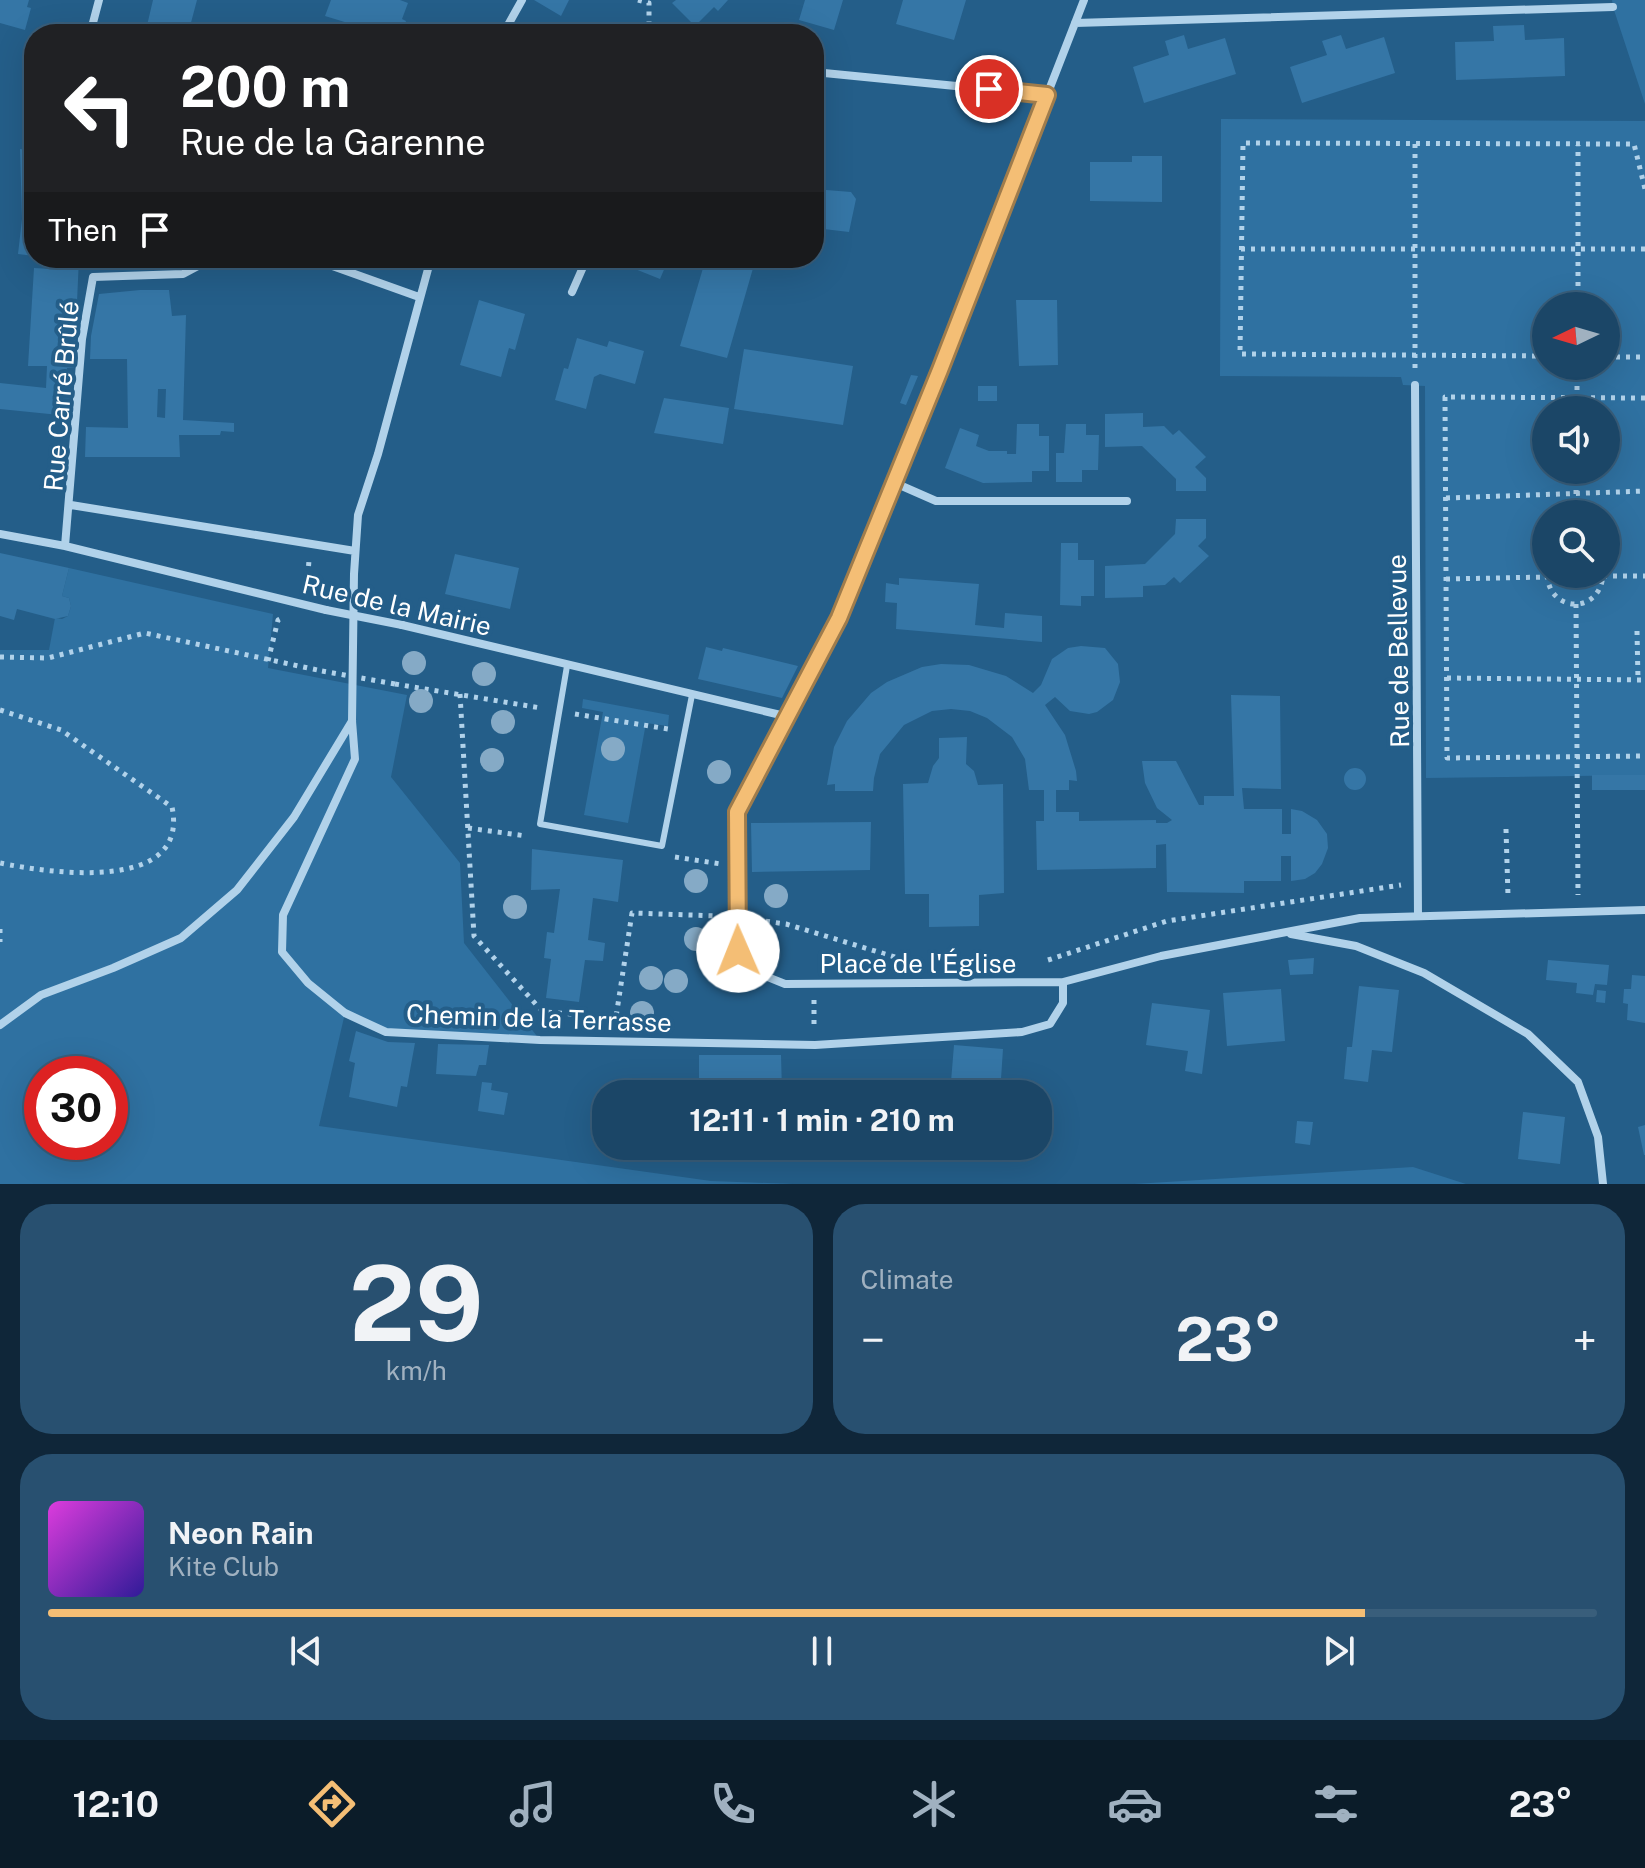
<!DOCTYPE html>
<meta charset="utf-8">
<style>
:root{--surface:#1b4667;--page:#285070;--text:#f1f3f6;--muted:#a0b1c0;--line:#395e7b;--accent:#f4be75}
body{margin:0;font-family:"Public Sans",sans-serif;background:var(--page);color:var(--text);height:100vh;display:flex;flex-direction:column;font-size:30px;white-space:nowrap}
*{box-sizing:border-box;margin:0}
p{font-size:26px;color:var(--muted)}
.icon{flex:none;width:44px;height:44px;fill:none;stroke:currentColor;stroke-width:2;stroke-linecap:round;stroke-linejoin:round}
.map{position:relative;height:1184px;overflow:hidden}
.side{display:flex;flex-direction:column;gap:20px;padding:20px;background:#0f2639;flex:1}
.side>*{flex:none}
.top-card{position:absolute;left:24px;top:24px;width:800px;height:244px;border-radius:32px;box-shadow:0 8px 32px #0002,0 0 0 2px var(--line);background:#202124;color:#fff;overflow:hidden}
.needle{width:52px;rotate:265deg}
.buttons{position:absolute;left:1532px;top:292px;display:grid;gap:16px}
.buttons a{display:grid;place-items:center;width:88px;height:88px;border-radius:50%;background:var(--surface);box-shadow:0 8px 32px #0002,0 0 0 2px var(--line);font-size:40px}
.speed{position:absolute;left:24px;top:1056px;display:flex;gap:16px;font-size:40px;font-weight:700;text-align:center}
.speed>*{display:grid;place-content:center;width:104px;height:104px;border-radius:50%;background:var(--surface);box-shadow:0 8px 32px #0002,0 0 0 2px var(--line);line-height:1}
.speed .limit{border:12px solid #d22;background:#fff;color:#111}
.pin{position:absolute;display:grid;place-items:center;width:68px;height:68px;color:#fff;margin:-34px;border:4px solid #fff;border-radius:50%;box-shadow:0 2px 8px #0007}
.me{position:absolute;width:88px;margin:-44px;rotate:359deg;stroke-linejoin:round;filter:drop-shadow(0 0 6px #0008)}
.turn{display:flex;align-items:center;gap:28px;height:168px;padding:0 24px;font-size:36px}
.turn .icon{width:104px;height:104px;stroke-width:2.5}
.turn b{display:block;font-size:56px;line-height:68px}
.then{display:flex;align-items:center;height:76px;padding:0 24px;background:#0003;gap:16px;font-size:30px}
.big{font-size:60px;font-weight:700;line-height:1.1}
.side .card{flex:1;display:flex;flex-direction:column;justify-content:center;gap:12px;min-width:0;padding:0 28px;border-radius:32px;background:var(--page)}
.side .dial{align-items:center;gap:0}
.dial b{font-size:104px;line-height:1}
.song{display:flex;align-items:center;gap:24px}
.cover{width:96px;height:96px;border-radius:12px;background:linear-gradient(135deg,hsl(300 70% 55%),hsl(250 70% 35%))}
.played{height:8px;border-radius:4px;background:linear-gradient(90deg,var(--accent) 85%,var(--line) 85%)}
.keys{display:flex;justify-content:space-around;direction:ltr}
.heat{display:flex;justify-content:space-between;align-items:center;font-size:44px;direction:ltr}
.side .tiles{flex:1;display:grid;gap:20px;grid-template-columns:1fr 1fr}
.card:last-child{grid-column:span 2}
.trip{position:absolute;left:592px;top:1080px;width:460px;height:80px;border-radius:32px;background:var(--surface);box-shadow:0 8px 32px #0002,0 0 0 2px var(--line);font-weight:700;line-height:80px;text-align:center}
.menu{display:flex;height:128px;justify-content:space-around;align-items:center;background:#0b1c29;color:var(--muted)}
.menu .icon{width:56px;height:56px}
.menu .on{color:var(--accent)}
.menu b{font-size:36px;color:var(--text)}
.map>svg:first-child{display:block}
.green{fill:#2f71a1;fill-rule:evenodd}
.building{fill:#3576a6;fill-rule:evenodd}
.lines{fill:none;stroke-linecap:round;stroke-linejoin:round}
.path{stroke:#b1d2ea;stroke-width:5;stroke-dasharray:4 6;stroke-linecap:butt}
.service{stroke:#b1d2ea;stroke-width:6}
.minor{stroke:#b1d2ea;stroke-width:8}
.path-bridge{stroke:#b1d2ea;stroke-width:5;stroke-dasharray:4 6;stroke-linecap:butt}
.minor-bridge{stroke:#b1d2ea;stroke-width:8}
.tree{fill:#85aac6}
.route-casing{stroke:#9f7c4c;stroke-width:20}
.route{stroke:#f4be75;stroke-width:14}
.labels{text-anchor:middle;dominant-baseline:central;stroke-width:8;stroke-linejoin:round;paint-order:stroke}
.street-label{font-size:26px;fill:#fff;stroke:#245e89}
</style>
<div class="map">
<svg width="1645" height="1184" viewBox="0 0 1645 1184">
<rect width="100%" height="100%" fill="#245e89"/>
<path class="green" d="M1612 0H1645V104L1613 7Z
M1221 119 1645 121V775L1426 778 1425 386 1403 385 1401 377 1220 376ZM1546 306H1606V366H1546ZM1546 410H1606V470H1546ZM1546 514H1606V574H1546Z
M69 568 273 614 268 668 407 695 391 777 460 863 464 943 540 1040 386 1032 345 1013 319 1126 711 1181 793 1184H0V650H49L55 618 62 619 68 616 71 606 69 598 62 596ZM42 1074H110V1142H42Z
M583 699 669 715 668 726 646 723 628 823 584 815 603 712 582 708Z
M1413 1167 1466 1184H1134Z"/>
<path class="building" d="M0 0H29L27 7 31 8 25 30 0 23Z
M153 0H197L188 34H145Z
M331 0H400L408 3 402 19 406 21 402 34H384L325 16Z
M534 0H569L561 16Z
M676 0H728L718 11 714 7 695 26 672 3Z
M805 0H843L834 30 799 20Z
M903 0H966L954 40 896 24Z
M1524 25 1525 40 1564 38 1565 76 1456 80 1455 42 1494 41 1493 26Z
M1184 35 1188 49 1225 38 1236 74 1144 103 1133 67 1169 55 1165 41Z
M1341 35 1346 49 1384 37 1395 73 1302 103 1290 67 1327 55 1322 41Z
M20 149 34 151V256L18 254 22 219Z
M1132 156H1162V202L1090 201V162H1132Z
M814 189 851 192 856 199 849 232 815 228Z
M52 258H79L74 368H67L66 388H70L69 416 0 409V383L46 388 47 366H28L34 268 51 269Z
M387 258H416L413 270 386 262Z
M628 258H669L660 279 625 265Z
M706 258H743L742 264 754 265 727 358 680 346Z
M140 290H169L172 316 186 315 183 420 234 423V432L221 431 220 435H179L180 457H85L86 427 128 428 127 359H90L91 336 99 294ZM158 389H166L165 418 157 417Z
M479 300 525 314 515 350 509 348 501 377 460 365Z
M1016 300H1057L1058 365 1019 366Z
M577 338 607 347 609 341 644 351 635 384 600 374 594 377 586 409 555 400 564 368 568 369Z
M744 349 853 366 843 425 734 409Z
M911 375 918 376 906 405 900 403Z
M978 386H997V401H978Z
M664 398 729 408 723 444 654 433Z
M1143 413V427L1164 426 1173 435 1179 430 1206 457 1195 467 1206 478V491H1176V479L1142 446 1105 447V414Z
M1017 424H1039V436H1049V471H1032V482L983 483 945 468 960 428 979 435 976 446 989 451H1007V454H1016Z
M1066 424H1086V435H1099L1098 470H1082V482H1056V453H1064Z
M1176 519H1206V538L1198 546 1209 556 1180 583 1174 577 1165 585 1143 586V597L1105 598V566L1145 564 1175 534Z
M1061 543H1078V560H1094V596H1081V606L1060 605Z
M0 553 69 568 62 596 69 598 71 606 68 616 55 619 17 609 14 620 0 616Z
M455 554 519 568 510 609 445 594Z
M899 578 979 584 975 625 1004 628 1005 613 1042 616V642L896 629 897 603 885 602 886 583 899 585Z
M1081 646 1105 648 1118 664 1120 682 1113 700 1097 712 1089 714 1070 711 1055 697 1045 705 1065 735 1076 771 1077 781 1069 780V790H1056V812H1079V821L1156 820V823H1167L1172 820 1157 808 1145 783 1142 761H1176L1199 805H1204V796H1234L1231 695 1280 696 1281 789 1242 788 1244 809H1282V834H1291V809L1302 811 1317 820 1327 834 1328 848 1322 864 1315 873 1305 879 1291 881V856H1281V881H1244V893L1167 892 1166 844 1156 845V868L1037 870 1036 821H1044V790H1029L1025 759 1012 737 987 718 970 711 951 709 932 711 904 725 880 754 874 778 873 791H835V784L827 785 834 747 847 721 871 693 887 682 922 667 941 664 969 665 1006 676 1033 693 1041 685 1052 659 1068 648Z
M706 647 722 651 723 648 798 666 782 698 698 679Z
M967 737 966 764 974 771 978 785 1003 784 1004 893 979 895V926L929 927V894H905L903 784 928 783 933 766 939 758V738Z
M1344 779a11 11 0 1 1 22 0a11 11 0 1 1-22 0Z
M1592 775H1645V790H1592Z
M871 822 870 870 752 872 751 823Z
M532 849 623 860 618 902 593 898 588 940 605 943 603 961 585 960 579 1002 546 998 551 959 544 958 547 932 554 933 560 889 531 890Z
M1314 958 1313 974 1290 975 1288 960Z
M1548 960 1609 965 1607 985 1595 984 1593 995 1576 993 1577 983 1546 980Z
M1632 975 1645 976V1023L1627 1020 1628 1004 1623 1003 1624 989H1631Z
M1359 986 1399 990 1392 1052 1372 1050 1368 1082 1344 1079 1347 1047H1352Z
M1281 989 1285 1041 1227 1046 1223 993Z
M1597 990 1606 991 1605 1003 1596 1002Z
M1152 1003 1210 1010 1202 1074 1185 1071 1188 1051 1146 1045Z
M356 1031 388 1042 415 1043 407 1087 401 1086 397 1107 349 1097 355 1063 349 1061Z
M438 1044 489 1045 486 1065H479L476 1076 436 1074Z
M954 1045 1003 1049 1000 1094H950Z
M699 1055H781L782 1091 699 1092Z
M482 1082 492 1083 491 1090 508 1093 504 1115 478 1111Z
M1523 1112 1565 1117 1560 1164 1518 1159Z
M1297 1121 1313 1122 1310 1145 1295 1143Z
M1645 1125V1155H1644L1638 1127Z"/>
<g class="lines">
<path class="path" d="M638 0 649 3V34
M1415 144V368
M1241 249H1645
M1578 306V145
M1546 356 1240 354 1243 143 1634 144 1645 189
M1606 357H1645
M1645 398 1445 397 1447 758 1645 756
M1577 410V366
M1446 498 1645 491
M1576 514V470
M1547 575C1550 614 1601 614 1603 574
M1603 576H1645
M1446 579 1547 577
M307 586 309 560
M1576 604 1578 895
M1637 631 1638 680
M0 657 48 658 145 633 322 671
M268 661 278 620 282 618
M1447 678 1645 680
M395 684 541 708
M460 694 474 936 543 1012 616 1017 632 913 718 916
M0 710 61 730 172 807C190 894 49 873 0 863
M575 714 668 729
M468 828 526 836
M1506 829 1508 896
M675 857 721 864
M756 920 786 924 908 961
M0 929V942
M1048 960 1167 921 1401 885
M814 1000V1026"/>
<path class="service" d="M567 666 540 824 662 846 692 695"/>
<path class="minor" d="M1084 0 940 370 839 618 737 812 738 951 755 972 785 984 1063 982 1161 956 1360 918 1645 910
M1075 23 1613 7
M90 34 99 0
M503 34 522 0
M814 72 1047 95
M310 258 419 297
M431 258 378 454 358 515 354 574 352 721 355 759 283 915 282 952 308 983 345 1013 386 1032 540 1040 815 1045 1022 1032 1050 1024 1063 1003V982
M572 292 587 258
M1415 385 1418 916
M895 483 936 501H1127
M71 505 355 551
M0 534 65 546 326 610
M65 546 82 339 93 277 183 274 213 258
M402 625 785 716
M1291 934 1356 946 1424 973 1528 1034 1578 1082 1598 1137 1603 1184
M0 1025 41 995 113 968 181 938 237 890 294 817 352 721"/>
<path class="path-bridge" d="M322 671 395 684"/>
<path class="minor-bridge" d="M326 610 402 625"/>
</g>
<g class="tree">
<circle cx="414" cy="663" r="12"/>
<circle cx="484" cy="674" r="12"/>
<circle cx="421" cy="701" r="12"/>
<circle cx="503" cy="722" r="12"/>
<circle cx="613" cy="749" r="12"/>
<circle cx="492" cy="760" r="12"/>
<circle cx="719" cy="772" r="12"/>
<circle cx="696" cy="881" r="12"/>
<circle cx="776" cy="896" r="12"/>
<circle cx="515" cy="907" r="12"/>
<circle cx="696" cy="939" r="12"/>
<circle cx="651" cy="978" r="12"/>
<circle cx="676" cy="981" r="12"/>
<circle cx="642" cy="1013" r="12"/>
</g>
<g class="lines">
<g class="route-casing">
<path id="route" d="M738 951 737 812 839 618 940 370 1047 95 989 89"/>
</g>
<use href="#route" class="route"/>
</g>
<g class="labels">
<g class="street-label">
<text transform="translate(61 396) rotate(-85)">Rue Carré Brûlé</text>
<text transform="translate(397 605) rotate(13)">Rue de la Mairie</text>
<text transform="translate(1398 651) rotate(-91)">Rue de Bellevue</text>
<text x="918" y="963">Place de l'Église</text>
<text transform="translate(539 1018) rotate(2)">Chemin de la Terrasse</text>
</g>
</g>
</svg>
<div class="buttons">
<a><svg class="needle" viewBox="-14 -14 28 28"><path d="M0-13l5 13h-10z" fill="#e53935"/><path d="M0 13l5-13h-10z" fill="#a0b1c0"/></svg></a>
<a><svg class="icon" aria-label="sound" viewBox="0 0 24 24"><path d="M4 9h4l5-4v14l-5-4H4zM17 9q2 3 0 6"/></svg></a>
<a><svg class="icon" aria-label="search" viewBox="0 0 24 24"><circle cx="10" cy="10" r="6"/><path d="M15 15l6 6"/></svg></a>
</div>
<div class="speed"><div class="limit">30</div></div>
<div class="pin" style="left:989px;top:89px;background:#d93025"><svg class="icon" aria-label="arrive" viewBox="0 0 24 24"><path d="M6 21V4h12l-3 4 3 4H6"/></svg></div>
<svg class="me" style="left:738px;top:951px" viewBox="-20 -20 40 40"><circle r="19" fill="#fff"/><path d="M0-13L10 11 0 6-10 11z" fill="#f4be75"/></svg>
<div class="trip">12:11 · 1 min · 210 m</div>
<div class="top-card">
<div class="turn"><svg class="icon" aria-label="left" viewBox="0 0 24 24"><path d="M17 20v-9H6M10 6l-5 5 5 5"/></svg><div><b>200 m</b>Rue de la Garenne</div></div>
<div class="then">Then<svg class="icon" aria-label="arrive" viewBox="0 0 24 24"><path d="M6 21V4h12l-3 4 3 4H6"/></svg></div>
</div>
</div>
<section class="side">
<div class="tiles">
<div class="card dial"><b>29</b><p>km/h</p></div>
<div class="card"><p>Climate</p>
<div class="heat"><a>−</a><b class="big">23°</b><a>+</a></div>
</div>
<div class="card">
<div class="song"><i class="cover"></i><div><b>Neon Rain</b><p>Kite Club</p></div></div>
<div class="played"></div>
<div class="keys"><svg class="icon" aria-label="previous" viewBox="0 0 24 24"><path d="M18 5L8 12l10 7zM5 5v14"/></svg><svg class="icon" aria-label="pause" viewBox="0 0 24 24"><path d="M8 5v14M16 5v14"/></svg><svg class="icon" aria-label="next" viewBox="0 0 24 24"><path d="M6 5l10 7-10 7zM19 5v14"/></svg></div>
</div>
</div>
</section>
<nav class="menu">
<b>12:10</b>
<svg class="icon on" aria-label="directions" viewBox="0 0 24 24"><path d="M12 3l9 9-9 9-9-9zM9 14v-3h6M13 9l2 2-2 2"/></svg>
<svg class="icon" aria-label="music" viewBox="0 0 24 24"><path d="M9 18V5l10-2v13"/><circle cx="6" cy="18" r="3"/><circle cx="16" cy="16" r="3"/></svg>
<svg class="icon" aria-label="phone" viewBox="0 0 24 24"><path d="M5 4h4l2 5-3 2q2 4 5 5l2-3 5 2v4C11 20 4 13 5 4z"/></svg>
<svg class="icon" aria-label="climate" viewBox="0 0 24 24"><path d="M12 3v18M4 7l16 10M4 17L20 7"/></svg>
<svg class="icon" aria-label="car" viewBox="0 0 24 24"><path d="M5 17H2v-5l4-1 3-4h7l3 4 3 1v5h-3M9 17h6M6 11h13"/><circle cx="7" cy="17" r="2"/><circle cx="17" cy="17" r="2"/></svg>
<svg class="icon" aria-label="filters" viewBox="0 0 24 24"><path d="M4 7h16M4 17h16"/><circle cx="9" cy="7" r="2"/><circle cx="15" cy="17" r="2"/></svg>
<b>23°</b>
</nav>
